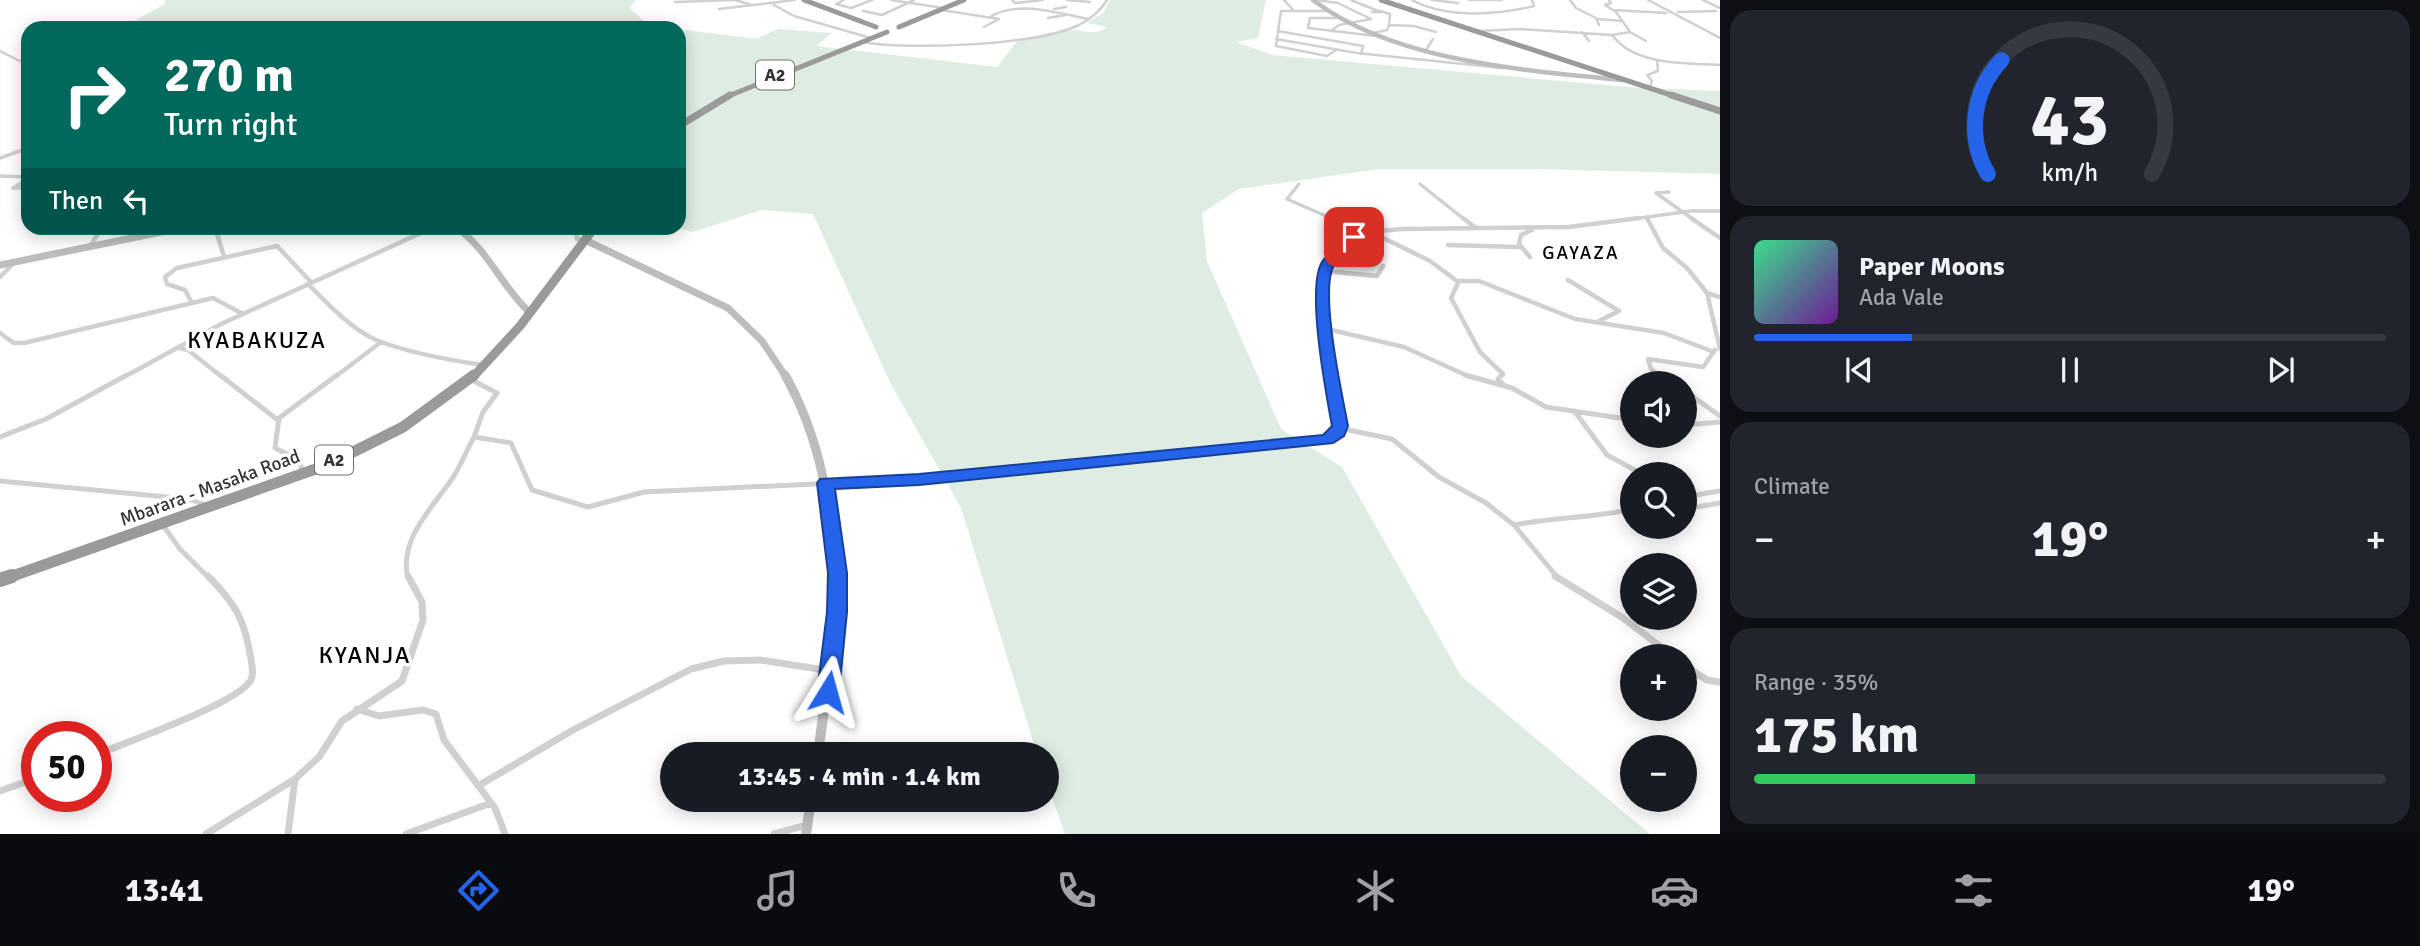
<!DOCTYPE html>
<meta charset="utf-8">
<style>
:root{--surface:#171b24;--page:#20242c;--text:#f1f3f6;--muted:#9ea1a6;--line:#363941;--accent:#2563eb}
body{margin:0;font-family:Signika,sans-serif;background:var(--page);color:var(--text);height:100vh;display:flex;flex-direction:column;font-size:26px;white-space:nowrap}
*{box-sizing:border-box;margin:0}
p{font-size:23px;color:var(--muted)}
.icon{flex:none;width:38px;height:38px;fill:none;stroke:currentColor;stroke-width:2;stroke-linecap:round;stroke-linejoin:round}
.map{position:relative;flex:1;overflow:hidden}
.side{display:flex;flex-direction:column;gap:10px;padding:10px;background:#0d0f14;width:700px}
.side>*{flex:none}
.hud{position:absolute;left:21px;top:21px;width:665px;height:214px;border-radius:21px;box-shadow:0 4px 18px #0003;background:#00695c;color:#fff;overflow:hidden}
.controls{position:absolute;left:1620px;top:371px;display:grid;gap:14px}
.controls a{display:grid;place-items:center;width:77px;height:77px;border-radius:50%;background:var(--surface);box-shadow:0 4px 18px #0003;font-size:35px}
.speed{position:absolute;left:21px;top:721px;display:flex;gap:14px;font-size:35px;font-weight:700;text-align:center}
.speed>*{display:grid;place-content:center;width:91px;height:91px;border-radius:50%;background:var(--surface);box-shadow:0 4px 18px #0003;line-height:1}
.speed .limit{border:10px solid #d22;background:#fff;color:#111}
.pin{position:absolute;display:grid;place-items:center;width:60px;height:60px;color:#fff;margin:-30px;border-radius:14px;box-shadow:0 4px 10px #0006}
.me{position:absolute;width:77px;margin:-38px;rotate:8deg;stroke-linejoin:round;filter:drop-shadow(0 0 5px #0008)}
.turn{display:flex;align-items:center;gap:24px;height:147px;padding:0 28px;font-size:32px}
.turn .icon{width:91px;height:91px;stroke-width:2.5}
.turn b{display:block;font-size:49px;line-height:60px}
.then{display:flex;align-items:center;height:66px;padding:0 28px;background:#0003;gap:14px;font-size:26px}
.big{font-size:52px;font-weight:700;line-height:1.1}
.side .widget{flex:1;display:flex;flex-direction:column;justify-content:center;gap:10px;min-width:0;padding:0 24px;border-radius:21px;background:var(--page)}
.side .dial{align-items:center;gap:0}
.dial svg{height:182px;overflow:visible;fill:none;stroke:var(--line);stroke-width:7;stroke-linecap:round;text-anchor:middle}
.dial text{fill:var(--text);stroke:none}
.song{display:flex;align-items:center;gap:21px}
.cover{width:84px;height:84px;border-radius:10px;background:linear-gradient(135deg,hsl(150 70% 55%),hsl(280 70% 35%))}
.played{height:7px;border-radius:4px;background:linear-gradient(90deg,var(--accent) 25%,var(--line) 25%)}
.keys{display:flex;justify-content:space-around;direction:ltr}
.heat{display:flex;justify-content:space-between;align-items:center;font-size:38px;direction:ltr}
.charge{height:10px;border-radius:5px;background:linear-gradient(90deg,#34c759 35%,var(--line) 0)}
.trip{position:absolute;left:660px;top:742px;width:399px;height:70px;border-radius:35px;background:var(--surface);box-shadow:0 4px 18px #0003;font-weight:700;line-height:70px;text-align:center}
.dock{display:flex;height:112px;justify-content:space-around;align-items:center;background:#090b0e;color:var(--muted)}
.dock .icon{width:49px;height:49px}
.dock .on{color:var(--accent)}
.dock b{font-size:32px;color:var(--text)}
main{display:flex;flex:1;min-height:0}
.map>svg:first-child{display:block}
.green{fill:#deece2}
.lines{fill:none;stroke-linecap:round;stroke-linejoin:round}
.street-far4{stroke:#d0d0d0;stroke-width:2.5}
.street-far3{stroke:#d0d0d0;stroke-width:3.5}
.street-far2{stroke:#d0d0d0;stroke-width:4.5}
.street-far1{stroke:#d0d0d0;stroke-width:5}
.street{stroke:#d0d0d0;stroke-width:7}
.secondary-far3{stroke:#bdbdbd;stroke-width:4.5}
.secondary-far2{stroke:#bdbdbd;stroke-width:7}
.secondary-far1{stroke:#bdbdbd;stroke-width:9}
.secondary{stroke:#bdbdbd;stroke-width:10}
.highway-far4{stroke:#9a9a9a;stroke-width:5}
.highway-far3{stroke:#9a9a9a;stroke-width:7}
.highway-far2{stroke:#9a9a9a;stroke-width:9}
.highway-far1{stroke:#9a9a9a;stroke-width:11}
.highway{stroke:#9a9a9a;stroke-width:14}
.route{fill:#2563eb;stroke:#184099;stroke-width:2}
.labels{text-anchor:middle;dominant-baseline:central;stroke-width:7;stroke-linejoin:round;paint-order:stroke}
.shield{fill:#fff;stroke:#707070;stroke-width:2}
.shield-label{font-size:18px;font-weight:bold;fill:#333}
.far-quarter-label{font-size:19px;letter-spacing:2px;fill:#000;stroke:#fff}
.street-label{font-size:19px;fill:#333;stroke:#fff}
.quarter-label{font-size:23px;letter-spacing:2px;fill:#000;stroke:#fff}
.near-neighbourhood-label{font-size:24px;letter-spacing:2px;fill:#000;stroke:#fff}
</style>
<main>
<div class="map">
<svg width="1720" height="834" viewBox="0 0 1720 834">
<rect width="100%" height="100%" fill="#fff"/>
<path class="green" d="M165 0H636L629 8 647 23 675 28H121L165 4Z
M1110 0H1266L1258 38 1236 42 1272 55 1628 87 1720 91V174L1537 169H1380L1239 189 1202 213 1207 261 1281 429 1342 467 1461 676 1650 834H1065L1047 783 1046 754H1037L961 508 890 382 813 214 761 210 693 232 677 228 679 29 756 39 778 29 832 33 816 46 997 67 1018 40C1036 38 1057 29 1075 30 1089 31 1095 36 1107 27L1087 23 1103 13Z"/>
<g class="lines">
<path class="street-far4" d="M735 0 752 5
M844 0 836 4 851 8 872 0
M891 0 943 8
M1012 0 1015 3 1043 0
M1067 0 1090 2
M1284 0 1294 11
M1316 0 1338 3 1371 19 1339 25 1331 31
M1351 0 1381 12H1372
M1412 0C1447 19 1497 15 1534 6L1532 0
M1432 0 1458 3
M1469 0H1502
M1570 0 1576 8 1596 18 1599 25
M1648 0 1720 38
M1703 0 1720 8
M675 2 734 0
M774 5 794 16 871 38
M719 9 795 0
M1054 9 1066 7
M941 10 999 19 984 27
M1613 10 1666 13
M863 11 882 15 914 0
M1325 11H1281L1276 46 1327 56 1336 50
M1380 11 1390 14 1389 25
M1678 12 1716 11
M990 17C1018 0 1058 13 1088 19
M1048 18 1065 15
M1336 18H1310L1308 28 1376 36
M1597 19 1622 21
M1278 31 1363 46 1361 54
M1477 31 1522 29 1612 35 1630 32 1616 12 1605 5 1611 3 1609 0
M1582 32 1589 41
M1630 32 1646 41
M1373 33 1387 30 1389 25 1414 26 1436 32
M1612 35C1635 66 1685 63 1720 65
M1276 39 1357 53 1502 68
M860 42C910 50 1034 46 1079 25 1091 19 1100 11 1107 0
M1426 50 1433 39
M0 51 28 65
M1650 87 1652 81 1647 75 1658 71 1657 62"/>
<path class="street-far3" d="M0 158 28 148
M0 176 28 177
M28 179 13 188H28
M1299 184 1287 199 1335 220
M1420 184 1465 220
M1669 192 1656 193 1694 220
M1647 217 1648 220
M1626 220 1691 211H1720"/>
<path class="street-far2" d="M1330 218 1359 226 1430 261 1457 281H1479L1575 319 1664 333 1714 352
M1463 218 1476 228
M1647 218 1663 248 1687 268 1707 293 1720 349
M1691 218 1720 238
M215 228 224 256
M575 228 577 239 584 240
M91 245 101 228
M1448 245 1520 247
M1530 257 1519 244 1521 235 1532 230
M1325 271 1377 276 1383 266
M0 277 14 263
M1568 280 1619 311 1597 322
M1459 281 1451 298 1480 352 1503 374 1500 377
M308 284C327 303 351 329 376 340 409 353 448 360 483 365
M1707 293 1720 297
M243 314 213 298 192 303 185 290 167 284 165 277 177 268 277 246 311 282
M1327 329 1404 347 1470 377
M0 333 14 343H24L192 303
M180 348 188 350 222 377
M124 377 221 324 432 228
M335 377 381 342
M1332 377 1322 291 1328 264 1354 238 1368 232 1402 229 1569 227 1639 218
M1661 377 1651 369 1648 359 1703 367 1715 350"/>
<path class="street-far1" d="M220 375 279 421
M1465 375 1512 388 1546 407 1633 420
M1502 375 1498 379 1505 386
M1659 375 1670 383
M470 379 497 393 483 412 474 437 511 443 532 490 588 507 644 492 919 479 1327 440 1338 433 1331 375
M1685 391 1720 416
M1575 412 1607 455 1642 474
M1685 425 1720 422
M1339 428 1392 439 1439 477 1486 503 1514 525 1558 578
M0 437 46 419 127 375
M303 474 299 460 275 448 279 418 337 375
M0 481 188 499 209 506
M1685 492 1695 495 1720 491
M1685 509 1720 503
M162 524 180 549 209 578
M1514 525C1554 517 1593 518 1633 509
M408 578C398 539 434 506 454 476 461 464 467 450 474 437"/>
<path class="street" d="M1555 576 1623 618 1673 656
M1685 666 1707 680 1720 682
M357 709 379 716 423 710 436 714 444 740 495 808 505 834
M96 755C126 742 237 704 251 680 254 674 252 666 251 659 245 621 236 604 208 576
M478 786 573 730 691 669 724 661 760 660 831 671
M0 791 37 778
M206 834 295 779 319 757 342 721 402 681 423 620 422 602 408 576
M288 834 295 779
M406 834 491 803
M774 834 807 825"/>
<path class="secondary-far3" d="M1313 0C1394 62 1524 70 1623 80"/>
<path class="secondary-far2" d="M457 228C488 250 501 285 528 311
M585 240 728 308 762 341 786 377
M0 265 181 228"/>
<path class="secondary-far1" d="M785 375C820 437 832 507 835 578"/>
<path class="secondary" d="M818 754 830 665 835 576
M806 834 811 800"/>
<path class="highway-far4" d="M804 0 876 27
M1381 0 1677 97
M899 27 964 0
M726 97 887 32"/>
<path class="highway-far3" d="M1671 95 1720 111
M679 126 730 95"/>
<path class="highway-far2" d="M473 377 520 326 594 228"/>
<path class="highway-far1" d="M7 578 327 465 403 427 474 375"/>
<path class="highway" d="M0 580 12 576"/>
</g>
<path class="route" d="M1350 235 1360 237C1353 247 1340 254 1334 265 1319 290 1342 394 1348 426L1344 436 1333 443 919 485 835 489 847 573V612L839 692 835 699 828 701 820 699 817 692 827 612 828 573 817 483 820 479 919 474 1323 435 1332 426C1326 393 1306 288 1322 262 1329 252 1341 243 1350 235Z"/>
<g class="labels">
<g class="shield">
<rect x="756" y="60.5" width="38" height="29" rx="5"/>
<rect x="315" y="445.5" width="38" height="29" rx="5"/>
</g>
<g class="shield-label">
<text x="775" y="75">A2</text>
<text x="334" y="460">A2</text>
</g>
<g class="far-quarter-label">
<text x="1581" y="253">GAYAZA</text>
</g>
<g class="street-label">
<text transform="translate(210 488) rotate(-20)">Mbarara - Masaka Road</text>
</g>
<g class="quarter-label">
<text x="257" y="340">KYABAKUZA</text>
</g>
<g class="near-neighbourhood-label">
<text x="365" y="655">KYANJA</text>
</g>
</g>
</svg>
<div class="controls">
<a><svg class="icon" aria-label="sound" viewBox="0 0 24 24"><path d="M4 9h4l5-4v14l-5-4H4zM17 9q2 3 0 6"/></svg></a>
<a><svg class="icon" aria-label="search" viewBox="0 0 24 24"><circle cx="10" cy="10" r="6"/><path d="M15 15l6 6"/></svg></a>
<a><svg class="icon" aria-label="layers" viewBox="0 0 24 24"><path d="M12 4l9 5-9 5-9-5zM3 14l9 5 9-5"/></svg></a>
<a>+</a>
<a>−</a>
</div>
<div class="speed"><div class="limit">50</div></div>
<div class="pin" style="left:1354px;top:237px;background:#d93025"><svg class="icon" aria-label="arrive" viewBox="0 0 24 24"><path d="M6 21V4h12l-3 4 3 4H6"/></svg></div>
<svg class="me" style="left:828px;top:692px" viewBox="-20 -20 40 40"><path d="M0-17L14 15 0 8-14 15z" fill="#2563eb" stroke="#fff" stroke-width="4"/></svg>
<div class="trip">13:45 · 4 min · 1.4 km</div>
<div class="hud">
<div class="turn"><svg class="icon" aria-label="right" viewBox="0 0 24 24"><path d="M7 20v-9h11M14 6l5 5-5 5"/></svg><div><b>270 m</b>Turn right</div></div>
<div class="then">Then<svg class="icon" aria-label="left" viewBox="0 0 24 24"><path d="M17 20v-9H6M10 6l-5 5 5 5"/></svg></div>
</div>
</div>
<section class="side">
<div class="widget dial"><svg viewBox="0 0 100 80">
<path d="M14 69A42 42 0 1 1 86 69"/>
<path d="M14 69A42 42 0 0 1 20 19" stroke="#2563eb"/>
<text x="50" y="56" font-size="32" font-weight="700">43</text>
<text x="50" y="72" font-size="11">km/h</text>
</svg></div>
<div class="widget">
<div class="song"><i class="cover"></i><div><b>Paper Moons</b><p>Ada Vale</p></div></div>
<div class="played"></div>
<div class="keys"><svg class="icon" aria-label="previous" viewBox="0 0 24 24"><path d="M18 5L8 12l10 7zM5 5v14"/></svg><svg class="icon" aria-label="pause" viewBox="0 0 24 24"><path d="M8 5v14M16 5v14"/></svg><svg class="icon" aria-label="next" viewBox="0 0 24 24"><path d="M6 5l10 7-10 7zM19 5v14"/></svg></div>
</div>
<div class="widget"><p>Climate</p>
<div class="heat"><a>−</a><b class="big">19°</b><a>+</a></div>
</div>
<div class="widget"><p>Range · 35%</p><b class="big">175 km</b><div class="charge"></div></div>
</section>
</main>
<nav class="dock">
<b>13:41</b>
<svg class="icon on" aria-label="directions" viewBox="0 0 24 24"><path d="M12 3l9 9-9 9-9-9zM9 14v-3h6M13 9l2 2-2 2"/></svg>
<svg class="icon" aria-label="music" viewBox="0 0 24 24"><path d="M9 18V5l10-2v13"/><circle cx="6" cy="18" r="3"/><circle cx="16" cy="16" r="3"/></svg>
<svg class="icon" aria-label="phone" viewBox="0 0 24 24"><path d="M5 4h4l2 5-3 2q2 4 5 5l2-3 5 2v4C11 20 4 13 5 4z"/></svg>
<svg class="icon" aria-label="climate" viewBox="0 0 24 24"><path d="M12 3v18M4 7l16 10M4 17L20 7"/></svg>
<svg class="icon" aria-label="car" viewBox="0 0 24 24"><path d="M5 17H2v-5l4-1 3-4h7l3 4 3 1v5h-3M9 17h6M6 11h13"/><circle cx="7" cy="17" r="2"/><circle cx="17" cy="17" r="2"/></svg>
<svg class="icon" aria-label="filters" viewBox="0 0 24 24"><path d="M4 7h16M4 17h16"/><circle cx="9" cy="7" r="2"/><circle cx="15" cy="17" r="2"/></svg>
<b>19°</b>
</nav>
